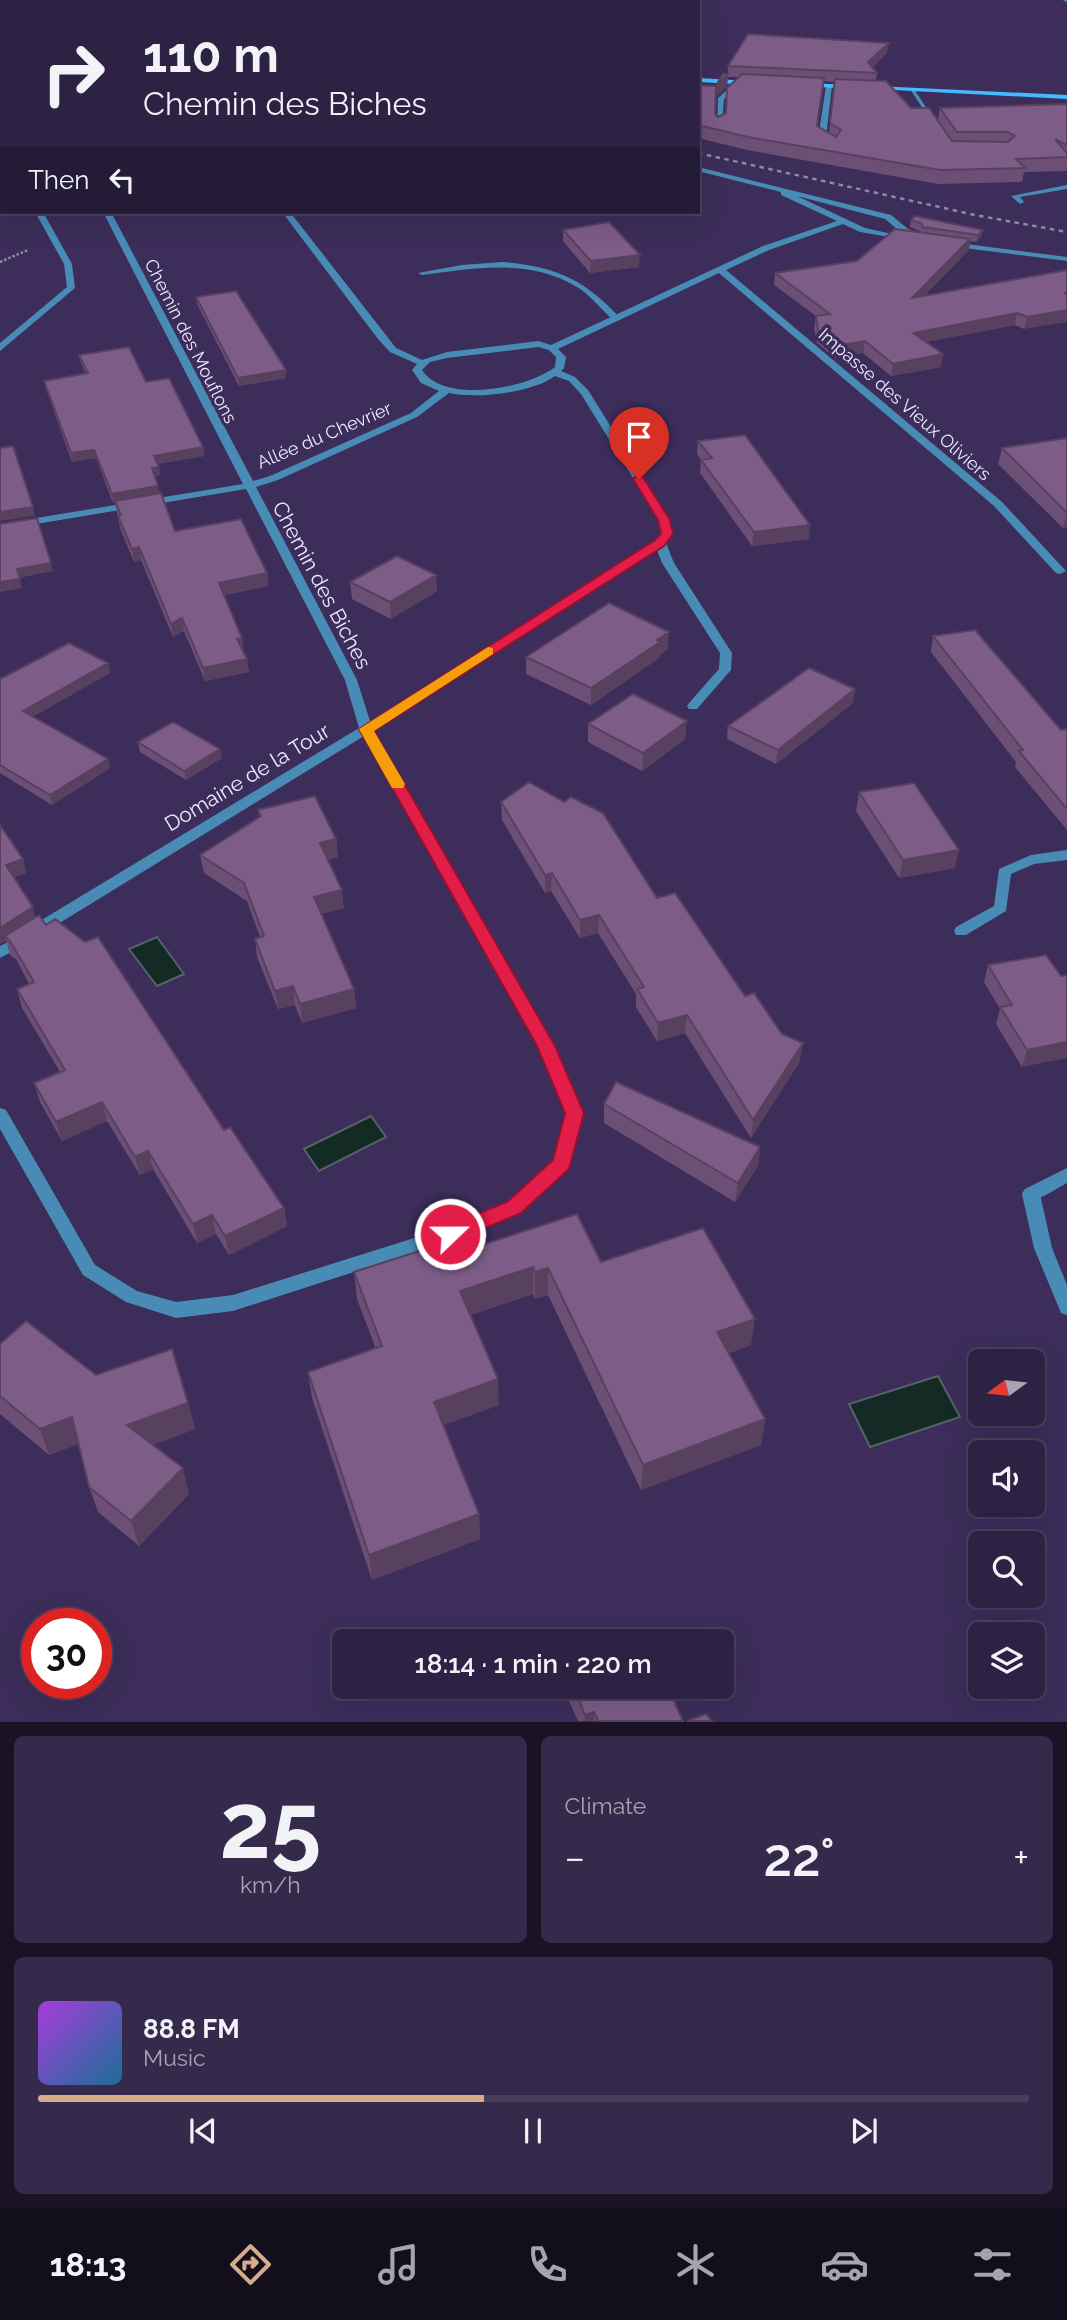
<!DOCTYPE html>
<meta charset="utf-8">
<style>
:root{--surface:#2d2244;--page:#352a4b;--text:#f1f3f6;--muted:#a7a4b2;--line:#483f5d;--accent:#d6ab8b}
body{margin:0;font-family:Raleway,sans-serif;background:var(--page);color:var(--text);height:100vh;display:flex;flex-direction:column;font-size:26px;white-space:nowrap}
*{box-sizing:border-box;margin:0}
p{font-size:23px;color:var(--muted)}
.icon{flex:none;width:38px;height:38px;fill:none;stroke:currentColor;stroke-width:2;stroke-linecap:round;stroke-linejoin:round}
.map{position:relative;height:1722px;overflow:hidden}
.details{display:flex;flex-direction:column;gap:14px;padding:14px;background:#191325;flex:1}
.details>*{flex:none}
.guide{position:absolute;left:0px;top:0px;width:700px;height:214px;box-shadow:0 7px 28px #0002,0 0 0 2px var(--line);background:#2d2244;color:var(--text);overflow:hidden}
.needle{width:46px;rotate:255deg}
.buttons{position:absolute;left:968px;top:1349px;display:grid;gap:14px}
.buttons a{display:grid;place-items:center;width:77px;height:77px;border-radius:10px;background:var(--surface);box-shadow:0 7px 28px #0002,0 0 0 2px var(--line);font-size:35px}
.speed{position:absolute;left:21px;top:1608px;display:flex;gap:14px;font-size:35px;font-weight:700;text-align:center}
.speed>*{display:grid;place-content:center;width:91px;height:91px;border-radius:50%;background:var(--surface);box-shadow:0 7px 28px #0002,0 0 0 2px var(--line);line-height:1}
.speed .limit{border:10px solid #d22;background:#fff;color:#111}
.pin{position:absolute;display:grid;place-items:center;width:60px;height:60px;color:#fff;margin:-72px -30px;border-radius:50% 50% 50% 0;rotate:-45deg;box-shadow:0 0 7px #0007}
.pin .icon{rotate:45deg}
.me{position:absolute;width:77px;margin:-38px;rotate:68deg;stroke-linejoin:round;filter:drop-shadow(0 0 5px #0008)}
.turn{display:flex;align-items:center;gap:24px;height:147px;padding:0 28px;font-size:32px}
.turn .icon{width:91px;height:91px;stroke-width:2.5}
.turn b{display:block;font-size:49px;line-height:60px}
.then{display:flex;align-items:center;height:66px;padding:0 28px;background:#0003;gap:14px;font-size:26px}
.big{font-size:52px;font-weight:600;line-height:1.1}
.details .card{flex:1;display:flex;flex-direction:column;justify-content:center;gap:10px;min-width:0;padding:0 24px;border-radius:10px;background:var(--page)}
.details .dial{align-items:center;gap:0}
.dial b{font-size:91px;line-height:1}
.song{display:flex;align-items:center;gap:21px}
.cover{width:84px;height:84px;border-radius:10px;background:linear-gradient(135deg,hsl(280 70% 55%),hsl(200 70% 35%))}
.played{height:7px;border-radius:4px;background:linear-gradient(90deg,var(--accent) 45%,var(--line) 45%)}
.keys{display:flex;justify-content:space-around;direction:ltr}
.heat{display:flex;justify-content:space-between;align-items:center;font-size:38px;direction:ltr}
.details .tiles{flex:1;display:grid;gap:14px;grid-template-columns:1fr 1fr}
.card:last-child{grid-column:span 2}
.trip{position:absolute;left:332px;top:1629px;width:402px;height:70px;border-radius:10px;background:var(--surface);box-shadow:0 7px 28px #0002,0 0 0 2px var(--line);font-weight:600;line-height:70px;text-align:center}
.menu{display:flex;height:112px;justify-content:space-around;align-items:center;background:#120e1b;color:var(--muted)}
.menu .icon{width:49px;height:49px}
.menu .current{color:var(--accent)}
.menu b{font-size:32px;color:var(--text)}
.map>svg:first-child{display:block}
.water{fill:#142a25;stroke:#556366;stroke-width:2}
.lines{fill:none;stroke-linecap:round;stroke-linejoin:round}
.path{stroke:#9288aa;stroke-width:2.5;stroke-dasharray:2.5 2;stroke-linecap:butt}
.service{fill:#488cb6;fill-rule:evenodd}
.minor{fill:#488cb6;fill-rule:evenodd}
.secondary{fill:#43bbfd;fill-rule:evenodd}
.rail{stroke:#9086a8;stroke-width:2.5;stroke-dasharray:4.5 4.5;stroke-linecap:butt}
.wall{fill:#6c4f75;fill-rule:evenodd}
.shaded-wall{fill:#58405f}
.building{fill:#7d5c88;stroke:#58405f;stroke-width:2}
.route{fill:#e11d48;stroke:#92132f;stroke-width:2}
.slow{fill:#f59e0b}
.labels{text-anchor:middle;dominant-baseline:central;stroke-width:7;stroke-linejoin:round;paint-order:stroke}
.far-street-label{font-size:18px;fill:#ede8fe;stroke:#3c2d5a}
.street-label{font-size:21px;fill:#ede8fe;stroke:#3c2d5a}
</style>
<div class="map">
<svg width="1067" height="1722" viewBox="0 0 1067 1722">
<rect width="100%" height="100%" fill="#3c2d5a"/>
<path class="water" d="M157 937 184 974 157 986 129 949Z
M371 1116 386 1137 319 1171 304 1149Z
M938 1376 960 1417 870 1447 849 1404Z"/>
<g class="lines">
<path class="path" d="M0 262 28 250"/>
<path class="service" d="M737 81 742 82 724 99 722 126 717 127 718 98Z
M829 84 832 86 826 137 833 142 829 144 818 138 826 86Z
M1067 185V189L1020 197 1024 202 1020 204 1011 196Z
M503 262C555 266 586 280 621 319L614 321C602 310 591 296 577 287 530 258 474 268 422 275L418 273 462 265Z
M1067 850V860L1034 864 1011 874 1006 911 966 935H956L954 931 956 927 994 906 999 869 1031 855Z
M1031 1187 1037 1189 1040 1194 1052 1248 1067 1285V1315L1061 1313 1034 1248 1022 1194 1025 1189Z"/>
<path class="minor" d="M1063 0H1067V2L1064 1Z
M0 49 2 50V54L0 53Z
M0 89H2V93H0Z
M910 89H914L937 124H933Z
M698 167 891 215 908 229 919 233V237L902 233 885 219 797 196 865 228 911 238 907 240 860 232 843 224 769 250 726 270 1002 502 1066 571 1060 574 1056 573 994 506 719 273 558 349 566 357 564 368 561 371 575 377 588 390 669 520 672 534 666 543 674 563 732 653 731 670 697 709H689L687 706 689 703 719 669 720 653 662 563 657 550 373 730 554 1046 583 1113 568 1168 520 1213 456 1239 233 1311 176 1318 126 1302 83 1275 0 1129V1108L6 1110 95 1265 137 1291 176 1302 233 1295 446 1228 508 1203 554 1160 567 1113 538 1046 364 736 45 932 40 933 33 928 35 924 359 728 345 680 246 489 0 530V524L243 484 103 212H111L253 481 270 476 411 413 439 391 421 383 412 370 417 364 390 352 378 339 282 212H290L396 348 422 360 447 352 538 341 551 345 763 246 837 221 781 195V192L698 171ZM538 347 549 350 556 357 555 367C527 389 444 404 422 370L430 362 447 358ZM555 376 569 381 581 394 659 520 662 534 656 541 370 721 357 680 256 487 278 480 417 417 449 393C477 399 532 393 555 376Z
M0 174H2L0 179Z
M35 212H43L72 264 75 288 0 351V343L67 287 64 264Z
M951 242 1067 257V261L948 246 947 244Z
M23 934 30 939 28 943 0 958V946Z
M1067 1168V1183C1055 1189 1038 1203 1025 1199L1022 1194 1025 1189Z"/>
<path class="secondary" d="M698 78 751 81 754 83 751 85 698 82Z
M806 83 852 85 855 87 852 89 804 86Z
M876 86 1067 95V99L874 89Z"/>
<path class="rail" d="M216 0 221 2
M698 153 975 215 1067 232"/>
</g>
<path class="wall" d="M384 0H475L473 2H388Z
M887 53 872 67 877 73 876 80 911 108 938 120 940 108 1067 104V171L1024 172 1022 182 938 184 747 150 698 138V85L716 86 728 74V66ZM728 77H739L726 113 718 117 715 114 716 97 727 86ZM824 81 835 82 829 133 817 127Z
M911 220 983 230 981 237 976 242 970 241 969 250 924 296 1067 270 1024 329 1015 325 926 342 943 354 941 367 891 376 863 353 835 358 817 343 814 328 816 316 774 285 775 273 857 261 921 232 920 231 910 227Z
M563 230 639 267 590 273 563 241Z
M196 297 286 378 239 386 197 304Z
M79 355 146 382 203 447 204 456 157 464 160 475 155 476 160 493 175 531 267 573 268 586 224 595 244 651 249 672 205 681 184 631 173 637 141 560 134 562 120 528 115 502 113 503 96 458 72 462 46 389 44 381 86 374 81 363Z
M1067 438V528H1063L998 464 1002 448Z
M698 441 809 539 752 546 700 473 701 460 697 454Z
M436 575 437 591 391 619 352 599 350 582Z
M933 636 1061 730 1067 729V830L1015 767 1016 762 931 652Z
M668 649 660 655 659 658 591 705 526 674V657Z
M108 663 110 673 32 717 108 759 110 768 52 805 0 773V679Z
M855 689 853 703 776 764 727 739 728 726Z
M588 724 685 739 642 771 588 742Z
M138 742 222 758 186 780 140 752Z
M859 792 955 868 899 878 856 811Z
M501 802 657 898 745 996 800 1061 751 1138 685 1033 657 1041 636 1007V994L598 933 580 938 551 891 545 893 502 820Z
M258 810 336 839 338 857 328 860 344 908 321 914 354 989 356 1008 302 1023 295 1005 278 1009 257 957 255 939 260 937 247 901 204 873 200 855 259 817Z
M0 825 23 859 26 873 14 877 35 918 46 925 224 1130 284 1208 287 1226 229 1255 216 1234 197 1243 153 1169 140 1175 107 1121 62 1141 40 1102 34 1083 60 1072 22 1008 17 989 29 984 16 959 10 955 6 940 0 944Z
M988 965 1061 976 1022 1067 996 1024 1000 1009 984 982Z
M604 1104 760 1147 758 1166 735 1202 604 1123Z
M466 1250 601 1262 751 1345 729 1353 765 1419 761 1445 641 1490 548 1295 535 1299 533 1294 470 1315 499 1405 443 1425 479 1514 480 1539 372 1580 312 1398 308 1372 376 1349 357 1299 354 1272Z
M0 1344 96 1375 188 1403 195 1429 152 1445 189 1494 139 1546 98 1512 89 1487 78 1444 49 1455 0 1414Z
M566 1687H668L683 1721H578L565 1692Z"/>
<path class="shaded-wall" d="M889 43 887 53 867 73 868 62Z
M728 74 727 86 715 98 716 86Z
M983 230 981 237 976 242 978 235Z
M970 239 969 250 910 310 912 298Z
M640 255 639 267 590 273 591 261Z
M1067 310V322L1024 329 1027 317Z
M1017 313 1015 325 911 345 913 333Z
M865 341 863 353 835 358 836 346Z
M943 354 941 367 891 376 893 364Z
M286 370V378L239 386 238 378Z
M203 447 204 456 155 464 154 456Z
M94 450 96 458 72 462 71 453Z
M159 467 160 475 153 476 152 468Z
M158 486 160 495 113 503 112 494Z
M33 507 35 516 0 521V512Z
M1067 513V528H1063Z
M810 525 809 539 752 546 754 532Z
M139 547 141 560 134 562 132 549Z
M51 563 53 571 19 578 17 569Z
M267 573 268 586 221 596 219 583Z
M436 575 437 591 391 619 390 602Z
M20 579 22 588 0 592V582Z
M182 618 184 631 173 637 171 624Z
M669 632 668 649 660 655 659 658 591 705V688Z
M242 638 244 651 239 652 237 639Z
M247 659 249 672 205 681 203 668Z
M108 663 110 673 25 721 23 711Z
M855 689 853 703 776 764 778 750Z
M687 721 685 739 642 771 643 753Z
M220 749 222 758 186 780 184 771Z
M108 759 110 768 52 805 50 795Z
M336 839 338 857 322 861 320 843Z
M959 850 955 868 899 878 903 860Z
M23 859 26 873 10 879 6 865Z
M552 873 551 891 545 893V875Z
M342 890 344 908 316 915 314 897Z
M33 907 36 921 5 936 6 940 0 944V928Z
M599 915 598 933 580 938V920Z
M293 986 295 1005 278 1009 275 991Z
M354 989 356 1008 302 1023 300 1004Z
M687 1015 685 1033 657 1041 658 1023Z
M1067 1042V1058L1022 1067 1027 1050Z
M803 1043 800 1061 751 1138 753 1120Z
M102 1102 107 1121 62 1141 56 1122Z
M760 1147 758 1166 735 1202 738 1183Z
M148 1151 153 1169 140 1175 135 1157Z
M284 1208 287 1226 229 1255 225 1236Z
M212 1215 216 1234 197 1243 193 1224Z
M533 1267V1294L461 1318 460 1291Z
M548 1268V1295L535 1299V1272Z
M755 1319 751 1345 714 1359 717 1332Z
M498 1379 499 1405 436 1428 434 1402Z
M188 1403 195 1429 135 1451 127 1425Z
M72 1417 81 1443 49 1455 40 1429Z
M765 1419 761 1445 641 1490 643 1465Z
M183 1468 189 1494 139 1546 131 1521Z
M479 1514 480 1539 372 1580 369 1555Z
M594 1712 593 1721H585V1715Z"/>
<path class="building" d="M397 0H468L466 2H401Z
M748 34 889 43 868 62 877 73 728 66Z
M723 74H728L716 86 715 114 718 117 726 113 727 88 742 74 824 78 817 126 836 137 841 130 830 123 835 79 886 81 911 108H929L952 141 1008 142 1015 136 1008 132H957L940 108 1067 104V145L1055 139 1067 153V157L1016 159 1025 168 940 170 748 137 698 125V85L716 86Z
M915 216 983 230 978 235 923 227 921 223 911 220Z
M609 222 640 255 591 261 563 230Z
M895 229 970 239 912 298 1067 270V292L1065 293 1067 295V310L1027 317 1017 313 913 333 943 354 893 364 865 341 836 346 818 331 816 316 830 314 775 273 857 261Z
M236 291 286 370 238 378 196 297Z
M129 347 146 382 169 378 203 447 154 456 159 467 152 468 158 486 112 494 94 450 71 453 44 381 88 373 79 355Z
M745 435 810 525 754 532 701 460 712 458 698 441Z
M1067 438V513L1002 448Z
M13 446 33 507 0 512V448Z
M161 493 175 531 241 519 267 573 219 583 242 638 237 639 247 659 203 668 182 618 171 624 139 547 132 549 118 516 121 515 115 501Z
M37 518 51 563 17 569 20 579 0 582V524Z
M397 556 436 575 390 602 350 582Z
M609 603 669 632 657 640 660 642 591 688 526 657Z
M975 630 1061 730 1067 729V809L1019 751 1023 750 933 636Z
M69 643 108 663 23 711 108 759 50 795 0 765V679Z
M809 668 855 689 778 750 728 726Z
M633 694 687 721 643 753 588 724Z
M173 722 220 749 184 771 138 742Z
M529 782 564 802 571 797 603 813 657 898 675 893 745 996 754 993 782 1034 803 1043 753 1120 687 1015 658 1023 637 989 644 987 599 915 580 920 552 873 545 875 501 802Z
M914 783 959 850 903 860 859 792Z
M315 796 336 839 320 843 342 890 314 897 354 989 300 1004 293 986 275 991 255 939 264 936 244 883 200 855 261 816 258 810Z
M0 825 23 859 6 865 33 907 0 928Z
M39 915 46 925 55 919 85 942 98 937 224 1130 230 1127 284 1208 225 1236 212 1215 193 1224 148 1151 135 1157 102 1102 56 1122 34 1083 65 1070 17 989 34 982 10 941 5 936Z
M1046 955 1061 976 1067 975V1042L1027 1050 1000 1007 1012 1005 988 965Z
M616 1082 760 1147 738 1183 604 1104Z
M577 1214 601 1262 703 1228 755 1319 717 1332 765 1419 643 1465 548 1268 535 1272 533 1267 460 1291 498 1379 434 1402 479 1514 369 1555 308 1372 382 1346 354 1272 460 1238 466 1250Z
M26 1321 96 1375 172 1349 188 1403 127 1425 183 1468 131 1521 89 1487 72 1417 40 1429 0 1396V1344Z
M645 1636 647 1642H631Z
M574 1687H668L683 1721H598L594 1712 585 1715Z
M706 1714 712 1721H687Z"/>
<path class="route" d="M635 477H643L670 520 673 534 664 546 374 731 555 1046 584 1113 569 1169 521 1213 450 1243 443 1240 440 1234 443 1228 507 1202 553 1160 565 1113 537 1046 359 729 655 540 661 534 658 520 633 479Z"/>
<path class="slow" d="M488 647 493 648V654L374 731 405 784 403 788H392L359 729Z"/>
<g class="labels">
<g class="far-street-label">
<text transform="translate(191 341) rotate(63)">Chemin des Mouflons</text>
<text transform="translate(905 404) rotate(41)">Impasse des Vieux Oliviers</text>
<text transform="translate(324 435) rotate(-23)">Allée du Chevrier</text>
</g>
<g class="street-label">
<text transform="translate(322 585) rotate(62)">Chemin des Biches</text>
<text transform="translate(247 777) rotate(-31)">Domaine de la Tour</text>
</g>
</g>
</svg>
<div class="buttons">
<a><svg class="needle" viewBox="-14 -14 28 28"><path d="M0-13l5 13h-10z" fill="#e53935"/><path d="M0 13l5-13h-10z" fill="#a7a4b2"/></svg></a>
<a><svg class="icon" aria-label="sound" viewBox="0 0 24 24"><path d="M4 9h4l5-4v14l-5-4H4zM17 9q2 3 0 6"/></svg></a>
<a><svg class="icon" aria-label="search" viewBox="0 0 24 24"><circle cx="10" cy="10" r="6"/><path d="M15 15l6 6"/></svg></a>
<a><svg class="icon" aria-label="layers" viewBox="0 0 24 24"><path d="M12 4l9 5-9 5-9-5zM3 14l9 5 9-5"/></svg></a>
</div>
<div class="speed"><div class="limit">30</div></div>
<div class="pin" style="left:639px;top:479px;background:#d93025"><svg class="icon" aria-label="arrive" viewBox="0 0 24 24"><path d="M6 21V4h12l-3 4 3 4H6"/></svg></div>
<svg class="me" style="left:450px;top:1234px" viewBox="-20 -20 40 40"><circle r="17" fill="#e11d48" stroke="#fff" stroke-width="3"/><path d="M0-11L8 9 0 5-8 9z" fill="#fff"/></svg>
<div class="trip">18:14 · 1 min · 220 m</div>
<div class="guide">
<div class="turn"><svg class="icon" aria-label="right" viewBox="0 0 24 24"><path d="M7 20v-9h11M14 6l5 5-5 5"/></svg><div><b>110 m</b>Chemin des Biches</div></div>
<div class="then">Then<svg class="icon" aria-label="left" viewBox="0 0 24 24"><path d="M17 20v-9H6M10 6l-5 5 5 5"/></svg></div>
</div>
</div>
<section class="details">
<div class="tiles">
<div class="card dial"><b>25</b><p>km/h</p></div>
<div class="card"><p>Climate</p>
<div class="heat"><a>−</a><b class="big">22°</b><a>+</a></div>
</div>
<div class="card">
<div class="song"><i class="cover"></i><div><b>88.8 FM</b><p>Music</p></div></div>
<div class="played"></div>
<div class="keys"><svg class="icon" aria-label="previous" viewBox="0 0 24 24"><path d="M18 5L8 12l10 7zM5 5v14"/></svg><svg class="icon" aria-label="pause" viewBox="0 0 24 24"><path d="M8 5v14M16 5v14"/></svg><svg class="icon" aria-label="next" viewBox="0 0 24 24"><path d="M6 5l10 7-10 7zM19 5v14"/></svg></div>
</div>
</div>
</section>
<nav class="menu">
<b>18:13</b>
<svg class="icon current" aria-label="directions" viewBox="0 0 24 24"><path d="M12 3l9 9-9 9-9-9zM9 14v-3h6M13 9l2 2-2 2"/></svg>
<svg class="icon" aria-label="music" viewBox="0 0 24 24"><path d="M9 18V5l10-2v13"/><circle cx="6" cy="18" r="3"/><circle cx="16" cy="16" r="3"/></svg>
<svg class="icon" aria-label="phone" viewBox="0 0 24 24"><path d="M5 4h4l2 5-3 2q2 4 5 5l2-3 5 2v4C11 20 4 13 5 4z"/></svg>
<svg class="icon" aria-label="climate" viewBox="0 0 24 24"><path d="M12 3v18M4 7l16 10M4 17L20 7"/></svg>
<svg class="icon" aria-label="car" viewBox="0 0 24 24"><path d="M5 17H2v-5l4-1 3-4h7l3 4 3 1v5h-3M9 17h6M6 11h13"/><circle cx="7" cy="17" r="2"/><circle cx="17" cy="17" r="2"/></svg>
<svg class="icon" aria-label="filters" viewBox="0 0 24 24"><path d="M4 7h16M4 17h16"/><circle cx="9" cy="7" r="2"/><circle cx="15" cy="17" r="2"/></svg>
</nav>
